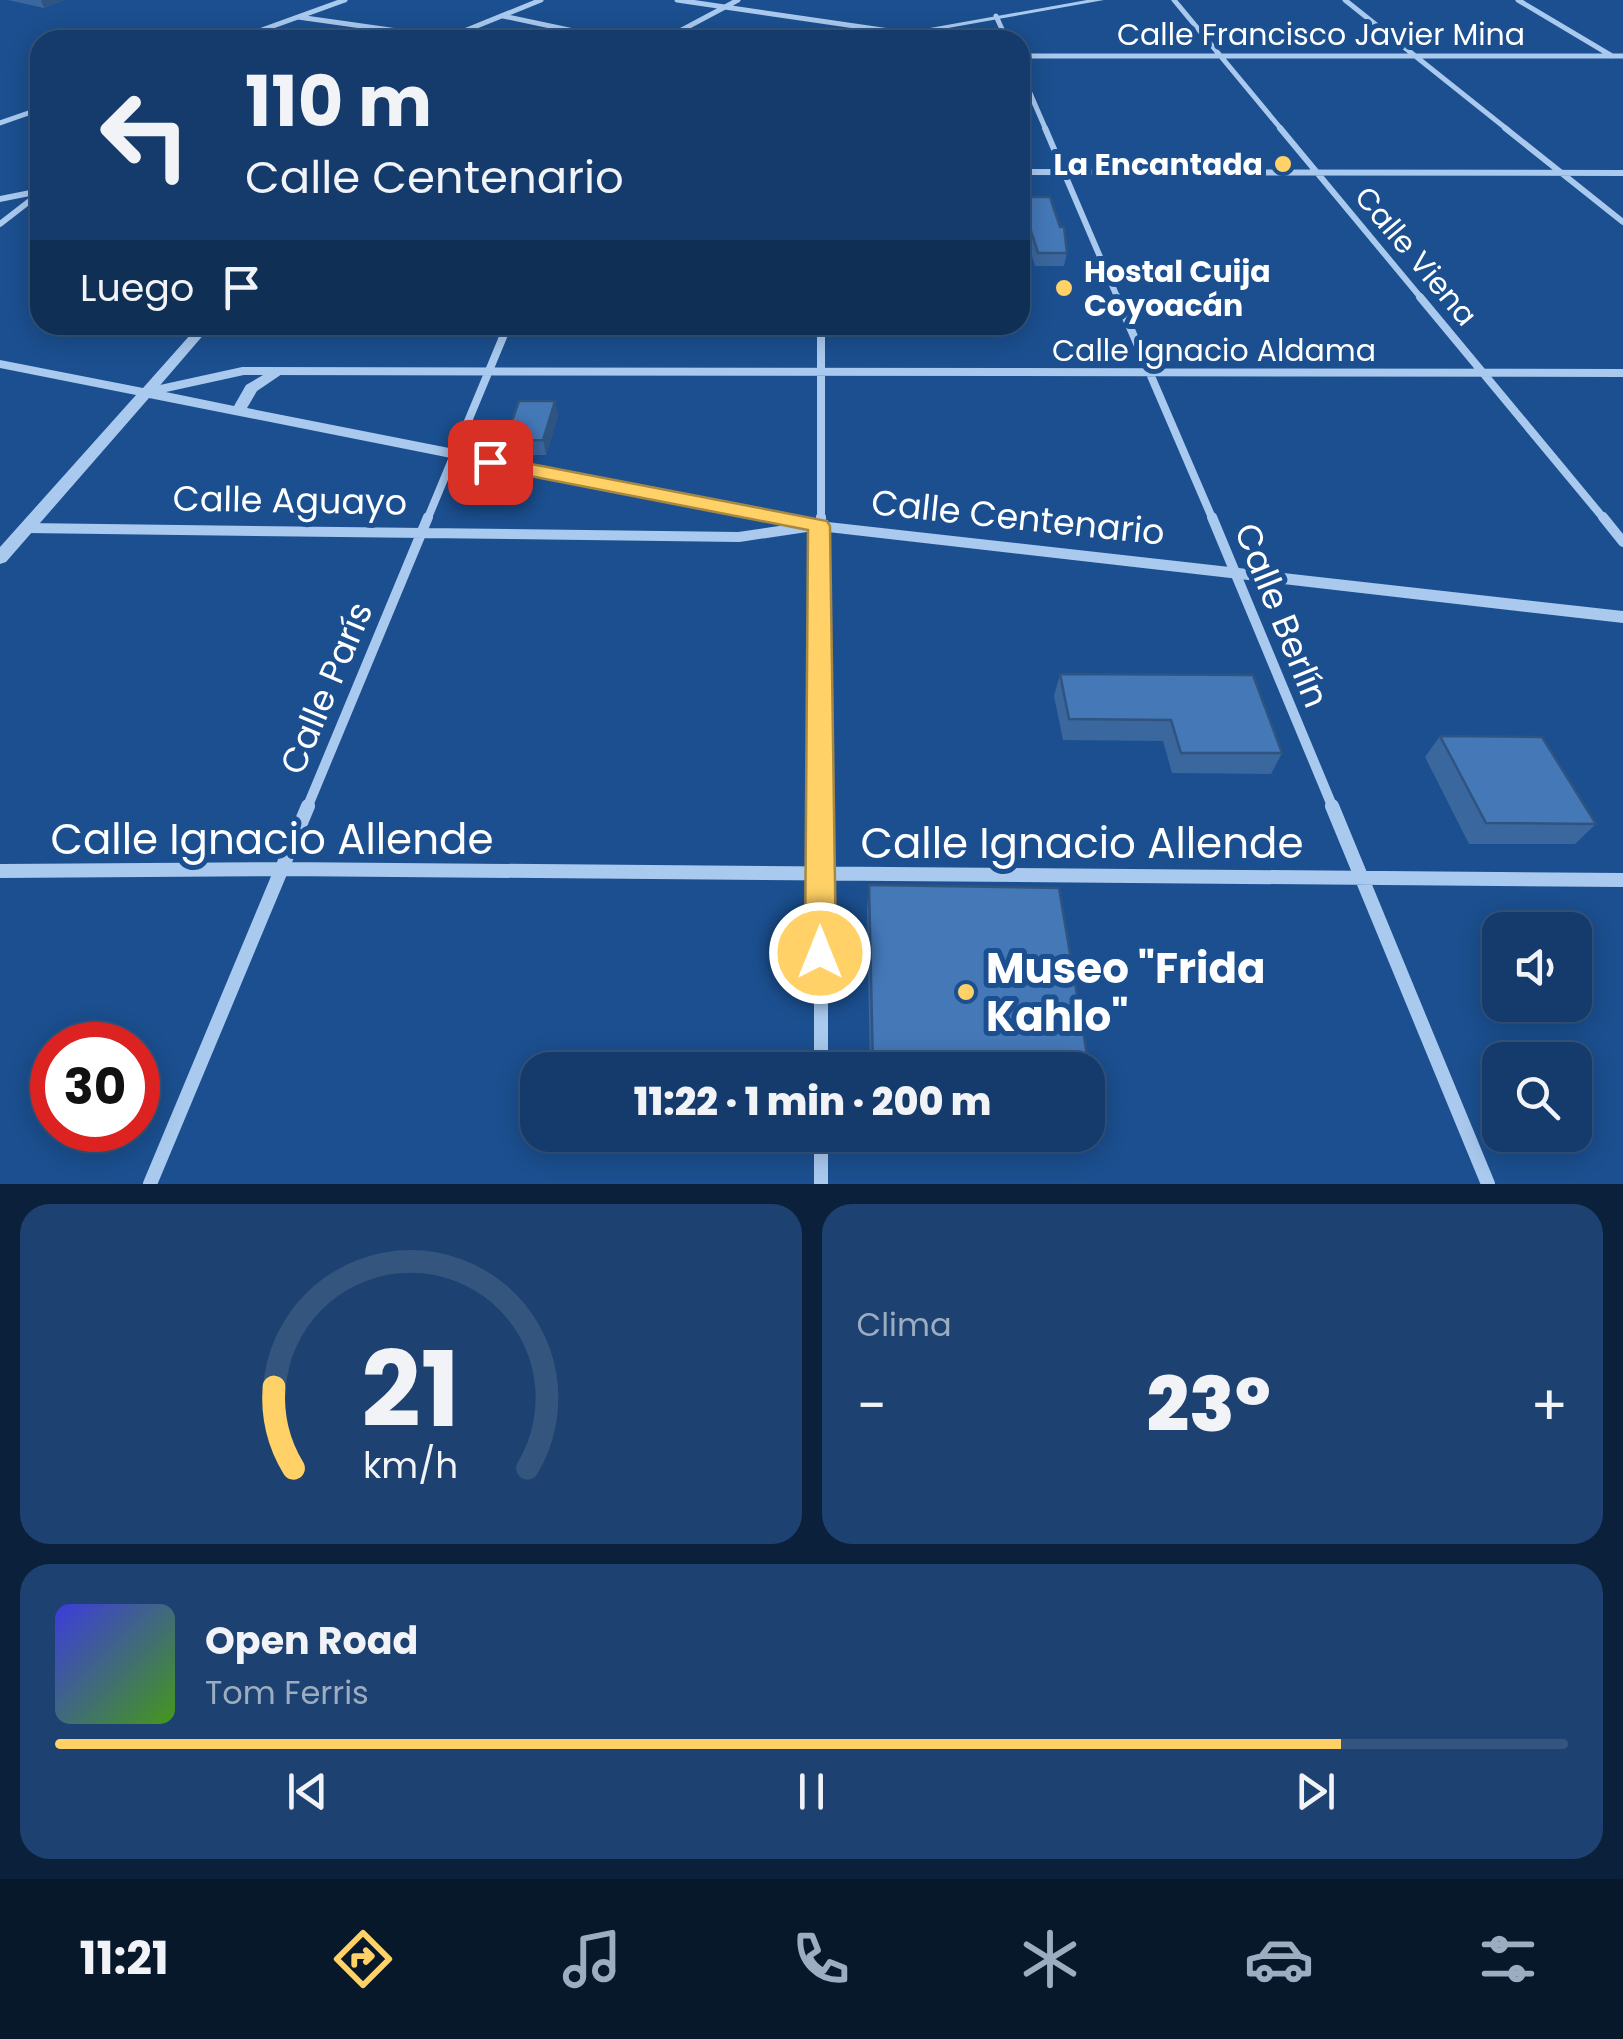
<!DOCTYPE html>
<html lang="es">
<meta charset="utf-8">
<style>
:root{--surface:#143b6b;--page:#1d4271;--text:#f1f3f6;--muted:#9dadc1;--line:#33557e;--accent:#ffd166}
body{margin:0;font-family:Poppins,sans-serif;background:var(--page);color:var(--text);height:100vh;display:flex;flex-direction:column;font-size:38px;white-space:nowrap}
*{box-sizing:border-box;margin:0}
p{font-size:32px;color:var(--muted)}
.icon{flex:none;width:55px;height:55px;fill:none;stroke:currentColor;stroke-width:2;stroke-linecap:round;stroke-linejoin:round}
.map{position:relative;height:1184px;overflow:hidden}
.side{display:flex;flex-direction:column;gap:20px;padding:20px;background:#0b203b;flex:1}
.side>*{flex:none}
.guide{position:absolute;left:30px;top:30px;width:1000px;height:305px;border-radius:30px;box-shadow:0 5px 25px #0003,0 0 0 2px var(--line);background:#143b6b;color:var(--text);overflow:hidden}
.tools{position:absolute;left:1482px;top:912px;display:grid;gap:20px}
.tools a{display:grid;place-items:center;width:110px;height:110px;border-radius:20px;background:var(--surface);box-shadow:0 5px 25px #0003,0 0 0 2px var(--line);font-size:50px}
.speed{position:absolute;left:30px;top:1022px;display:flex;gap:20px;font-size:50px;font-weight:700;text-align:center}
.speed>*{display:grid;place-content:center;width:130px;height:130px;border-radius:50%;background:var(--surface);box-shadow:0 5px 25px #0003,0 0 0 2px var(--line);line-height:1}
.speed .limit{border:15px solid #d22;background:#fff;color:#111}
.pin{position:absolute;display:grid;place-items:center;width:85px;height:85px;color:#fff;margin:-42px;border-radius:20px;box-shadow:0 5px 15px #0006}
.me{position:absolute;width:110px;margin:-55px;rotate:0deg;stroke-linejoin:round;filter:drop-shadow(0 0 8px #0008)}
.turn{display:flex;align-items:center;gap:35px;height:210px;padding:0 50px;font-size:45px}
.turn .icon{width:130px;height:130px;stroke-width:2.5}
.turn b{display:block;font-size:70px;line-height:85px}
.then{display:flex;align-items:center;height:95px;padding:0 50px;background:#0003;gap:20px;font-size:38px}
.big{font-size:75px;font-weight:800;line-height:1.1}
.side .tile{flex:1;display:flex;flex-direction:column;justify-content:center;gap:15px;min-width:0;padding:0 35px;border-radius:30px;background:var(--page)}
.side .dial{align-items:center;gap:0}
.dial svg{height:260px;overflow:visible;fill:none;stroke:var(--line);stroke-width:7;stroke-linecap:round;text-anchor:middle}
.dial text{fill:var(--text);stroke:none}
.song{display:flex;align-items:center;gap:30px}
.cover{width:120px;height:120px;border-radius:15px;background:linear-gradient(135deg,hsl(240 70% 55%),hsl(100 70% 35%))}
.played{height:10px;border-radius:5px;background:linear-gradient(90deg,var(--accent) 85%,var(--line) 85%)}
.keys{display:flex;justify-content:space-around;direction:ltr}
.heat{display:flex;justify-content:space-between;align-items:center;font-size:55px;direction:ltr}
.side .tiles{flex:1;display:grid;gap:20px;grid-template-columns:1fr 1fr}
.tile:last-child{grid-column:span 2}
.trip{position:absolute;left:520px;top:1052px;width:585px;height:100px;border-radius:30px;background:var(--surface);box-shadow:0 5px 25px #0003,0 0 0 2px var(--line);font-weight:800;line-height:100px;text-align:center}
.tabs{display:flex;height:160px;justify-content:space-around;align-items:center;background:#08182b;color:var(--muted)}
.tabs .icon{width:70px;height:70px}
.tabs .active{color:var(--accent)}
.tabs b{font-size:45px;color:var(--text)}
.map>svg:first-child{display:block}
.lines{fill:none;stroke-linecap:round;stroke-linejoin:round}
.minor-far4{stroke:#a9c9ee;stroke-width:5}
.minor-far3{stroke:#a9c9ee;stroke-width:6}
.minor-far2{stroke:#a9c9ee;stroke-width:8}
.minor-far1{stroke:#a9c9ee;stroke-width:10}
.minor{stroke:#a9c9ee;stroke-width:14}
.tertiary{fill:#a9c9ee;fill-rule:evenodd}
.wall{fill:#3a679d}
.shaded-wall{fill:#305480}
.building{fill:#4478b7;stroke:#305480;stroke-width:2.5}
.route{fill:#ffd166;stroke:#a68842;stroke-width:2.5}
.poi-dot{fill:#ffd166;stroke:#1b4f8f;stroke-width:4}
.labels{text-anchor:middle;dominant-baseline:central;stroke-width:10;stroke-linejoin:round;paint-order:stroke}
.far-street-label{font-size:30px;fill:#fff;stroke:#1b4f8f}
.far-poi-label{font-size:30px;font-weight:bold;fill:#fff;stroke:#1b4f8f;text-anchor:end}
.street-label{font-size:35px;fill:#fff;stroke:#1b4f8f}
.near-street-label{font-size:42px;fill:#fff;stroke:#1b4f8f}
.near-poi-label{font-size:42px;font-weight:bold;fill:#fff;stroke:#1b4f8f;text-anchor:start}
</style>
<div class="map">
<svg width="1623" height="1184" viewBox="0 0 1623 1184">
<rect width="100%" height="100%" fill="#1b4f8f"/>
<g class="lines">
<path class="minor-far4" d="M677 0 903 33
M1174 0 1282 130
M1345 0 1508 130
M1518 0 1612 56
M503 16 616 40
M996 16 1007 40
M298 17 447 38 541 0
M234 40 345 0
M663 40 738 0
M1020 56H1623
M1020 70 1046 130
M0 123 40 109"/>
<path class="minor-far3" d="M1045 128 1118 299
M1280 128 1422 299
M1505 128 1623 222
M1020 172 1623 173
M0 224 40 193"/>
<path class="minor-far2" d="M1117 297 1213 520
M1420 297 1605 520
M821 325V520
M147 392 243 371 1623 373
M427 520 508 325"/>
<path class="minor-far1" d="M821 517V808
M1212 517 1333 808
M1603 517 1623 542
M26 528 739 537 813 526
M307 808 428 517"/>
<path class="minor" d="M821 806V1070
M1332 806 1488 1184
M0 871 280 869 1623 880
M821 1135V1184
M150 1184 308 806"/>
<path class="tertiary" d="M1087 0H1104L881 40H863Z
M40 188V194L0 202V196Z
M199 325H212L156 390 234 406 246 385 277 367 284 371 282 374 257 391 247 408 819 521 1623 611V623L819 531 149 398 6 562 0 564V547L136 395 0 368V360L143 388Z"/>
</g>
<path class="wall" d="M8 0H64L44 8Z
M1020 197 1067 253 1064 266H1035L1020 216Z
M558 415 546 455H509L505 441Z
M1060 674 1282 753 1271 774 1172 773 1163 741 1063 740 1054 696Z
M1440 736 1596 824 1575 844H1469L1425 757Z
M869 885 1059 888 1090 1073 1088 1079V1070H870L867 910Z"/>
<path class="shaded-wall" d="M41 0H64L44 8Z
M555 401 558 415 546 455 543 440Z"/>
<path class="building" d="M1020 197H1050L1060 227H1064L1067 253H1038Z
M519 401H555L543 440 505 441Z
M1060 674 1253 675 1282 753H1181L1171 720 1069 719Z
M1440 736 1542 737 1596 824 1486 823Z
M869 885 1059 888 1090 1073H1088V1070H873Z"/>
<path class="route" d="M490 456 827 521 830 526 836 953 831 964 820 968 809 964 805 953 808 530 483 467V458Z"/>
<g class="poi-dot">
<circle cx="1283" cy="164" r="10"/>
<circle cx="1064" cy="288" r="10"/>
<circle cx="966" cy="992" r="10"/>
</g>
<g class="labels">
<g class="far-street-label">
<text x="1321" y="34">Calle Francisco Javier Mina</text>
<text transform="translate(1416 256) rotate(50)">Calle Viena</text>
<text x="1214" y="350">Calle Ignacio Aldama</text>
</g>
<g class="far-poi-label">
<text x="1263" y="164">La Encantada</text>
<text x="1084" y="271" text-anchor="start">Hostal Cuija<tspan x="1084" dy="34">Coyoacán</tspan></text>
</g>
<g class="street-label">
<text transform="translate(290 500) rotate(1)">Calle Aguayo</text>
<text transform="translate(1018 517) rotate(6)">Calle Centenario</text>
<text transform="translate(1282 615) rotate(68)">Calle Berlín</text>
<text transform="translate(326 688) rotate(-67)">Calle París</text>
</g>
<g class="near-street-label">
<text x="272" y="839">Calle Ignacio Allende</text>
<text x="1082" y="843">Calle Ignacio Allende</text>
</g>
<g class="near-poi-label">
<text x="986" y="968">Museo "Frida<tspan x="986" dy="48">Kahlo"</tspan></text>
</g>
</g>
</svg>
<div class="tools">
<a><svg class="icon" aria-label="sound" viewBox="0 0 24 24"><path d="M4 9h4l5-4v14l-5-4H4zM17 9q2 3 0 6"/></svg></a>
<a><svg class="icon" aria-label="search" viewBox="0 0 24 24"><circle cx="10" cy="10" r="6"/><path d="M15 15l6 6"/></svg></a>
</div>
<div class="speed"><div class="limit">30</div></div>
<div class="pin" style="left:490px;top:462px;background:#d93025"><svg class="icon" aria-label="arrive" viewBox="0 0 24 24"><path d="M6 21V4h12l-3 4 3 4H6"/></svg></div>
<svg class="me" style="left:820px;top:953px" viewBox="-20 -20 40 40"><circle r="17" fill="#ffd166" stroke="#fff" stroke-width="3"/><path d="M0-11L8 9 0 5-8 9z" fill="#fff"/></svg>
<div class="trip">11:22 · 1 min · 200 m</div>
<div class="guide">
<div class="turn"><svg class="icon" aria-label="left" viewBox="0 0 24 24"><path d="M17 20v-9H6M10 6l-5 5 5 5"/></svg><div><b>110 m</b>Calle Centenario</div></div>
<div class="then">Luego<svg class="icon" aria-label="arrive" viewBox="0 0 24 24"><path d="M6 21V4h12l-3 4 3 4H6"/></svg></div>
</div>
</div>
<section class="side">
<div class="tiles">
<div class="tile dial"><svg viewBox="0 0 100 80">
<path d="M14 69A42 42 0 1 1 86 69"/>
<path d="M14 69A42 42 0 0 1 8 44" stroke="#ffd166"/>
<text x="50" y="56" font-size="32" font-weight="700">21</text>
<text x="50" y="72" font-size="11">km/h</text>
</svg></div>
<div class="tile"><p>Clima</p>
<div class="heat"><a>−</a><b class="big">23°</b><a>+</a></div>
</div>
<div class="tile">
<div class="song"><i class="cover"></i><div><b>Open Road</b><p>Tom Ferris</p></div></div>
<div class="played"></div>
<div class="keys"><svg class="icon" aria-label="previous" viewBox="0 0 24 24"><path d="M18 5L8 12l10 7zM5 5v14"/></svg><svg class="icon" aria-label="pause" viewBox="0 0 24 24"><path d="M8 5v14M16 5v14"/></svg><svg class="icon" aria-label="next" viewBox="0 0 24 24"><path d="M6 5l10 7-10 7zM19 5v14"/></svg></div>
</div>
</div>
</section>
<nav class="tabs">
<b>11:21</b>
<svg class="icon active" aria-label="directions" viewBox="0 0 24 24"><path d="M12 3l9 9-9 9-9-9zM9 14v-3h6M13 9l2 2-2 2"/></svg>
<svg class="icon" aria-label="music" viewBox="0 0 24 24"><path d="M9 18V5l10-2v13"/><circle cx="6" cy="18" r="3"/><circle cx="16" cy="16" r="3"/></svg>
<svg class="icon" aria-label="phone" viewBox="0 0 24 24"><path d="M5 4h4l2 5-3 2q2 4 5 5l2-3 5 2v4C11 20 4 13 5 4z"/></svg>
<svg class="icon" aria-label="climate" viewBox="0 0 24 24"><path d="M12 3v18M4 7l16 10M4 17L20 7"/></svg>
<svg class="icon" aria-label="car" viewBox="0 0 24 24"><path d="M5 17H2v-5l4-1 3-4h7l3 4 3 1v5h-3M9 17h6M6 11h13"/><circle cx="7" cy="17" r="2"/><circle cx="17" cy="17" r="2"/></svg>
<svg class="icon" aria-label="filters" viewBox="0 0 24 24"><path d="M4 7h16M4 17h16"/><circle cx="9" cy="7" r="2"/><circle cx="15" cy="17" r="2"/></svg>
</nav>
